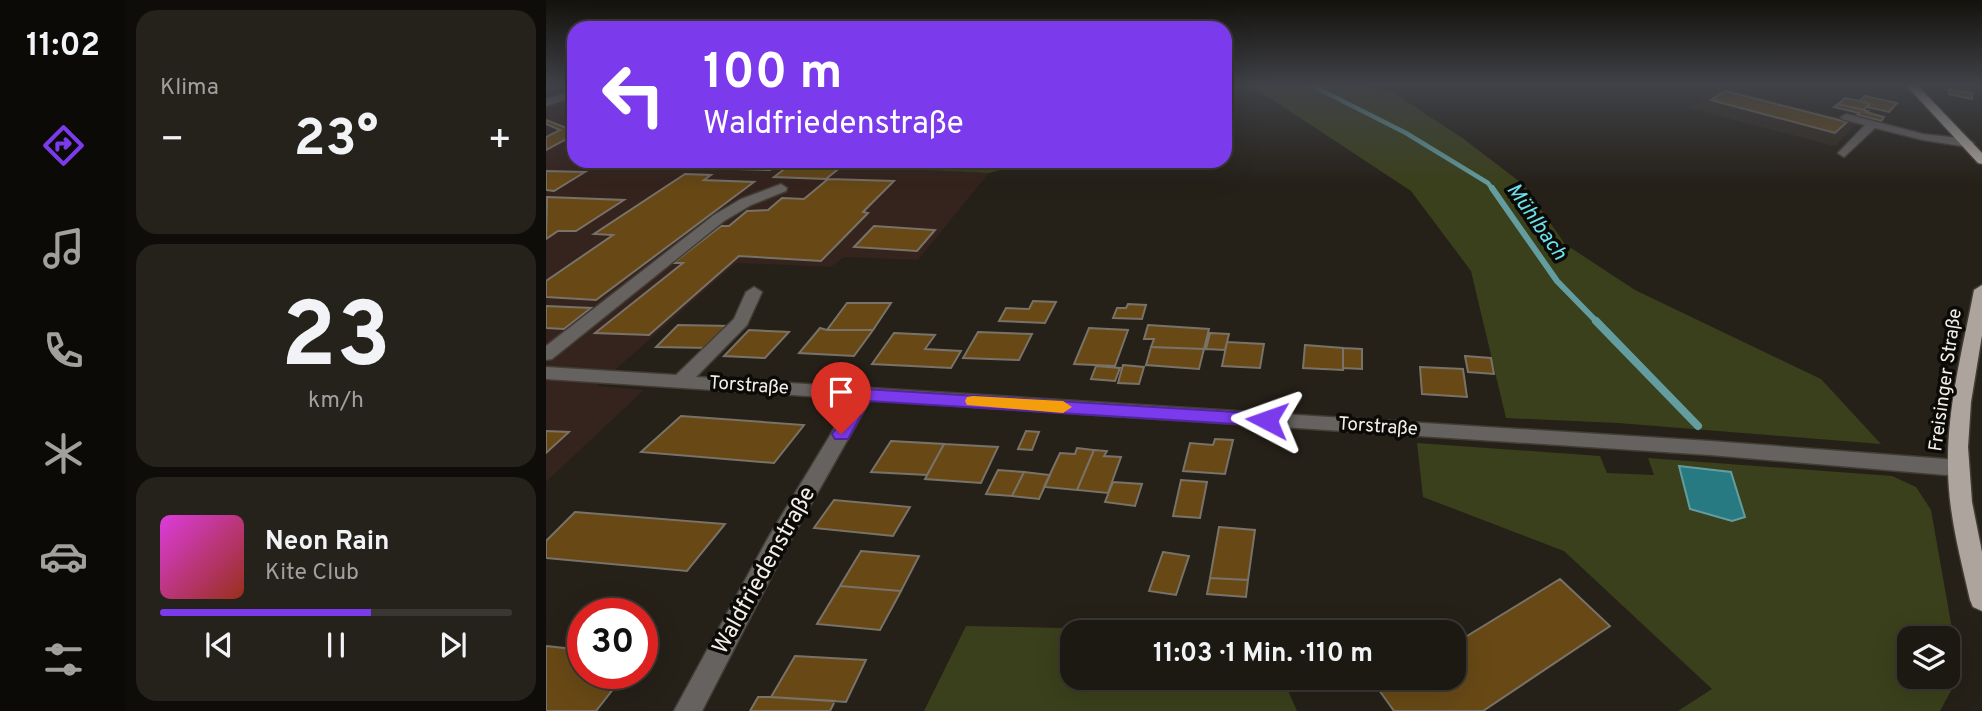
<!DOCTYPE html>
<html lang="de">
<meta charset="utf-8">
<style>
:root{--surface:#1c1812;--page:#25211b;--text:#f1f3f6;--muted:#a0a09f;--line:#3a3732;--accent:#7c3aed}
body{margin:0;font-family:Overpass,sans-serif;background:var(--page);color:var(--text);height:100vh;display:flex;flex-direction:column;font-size:26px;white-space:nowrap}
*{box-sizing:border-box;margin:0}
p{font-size:23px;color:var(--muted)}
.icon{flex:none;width:38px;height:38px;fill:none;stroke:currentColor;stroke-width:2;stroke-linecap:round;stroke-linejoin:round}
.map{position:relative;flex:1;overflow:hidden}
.side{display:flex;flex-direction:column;gap:10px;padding:10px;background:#0f0d0a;width:420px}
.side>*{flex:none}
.top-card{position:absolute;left:21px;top:21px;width:665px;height:147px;border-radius:21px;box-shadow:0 7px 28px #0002,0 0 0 2px var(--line);background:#7c3aed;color:#fff;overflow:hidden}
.tools{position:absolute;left:1351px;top:626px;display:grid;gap:14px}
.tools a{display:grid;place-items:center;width:63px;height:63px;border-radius:14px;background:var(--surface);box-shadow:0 7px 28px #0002,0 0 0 2px var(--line);font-size:35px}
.speed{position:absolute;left:21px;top:598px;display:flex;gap:14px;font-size:35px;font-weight:700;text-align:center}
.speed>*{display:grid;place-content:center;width:91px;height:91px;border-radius:50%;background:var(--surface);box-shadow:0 7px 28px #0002,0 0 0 2px var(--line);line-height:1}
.speed .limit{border:10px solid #d22;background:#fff;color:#111}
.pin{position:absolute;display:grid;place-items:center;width:60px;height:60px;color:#fff;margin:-72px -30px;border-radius:50% 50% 50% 0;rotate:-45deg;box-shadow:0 0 7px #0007}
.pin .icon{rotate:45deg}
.me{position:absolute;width:77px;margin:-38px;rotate:274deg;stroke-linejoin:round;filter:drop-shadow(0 0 5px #0008)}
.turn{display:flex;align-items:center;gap:24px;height:147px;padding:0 21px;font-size:32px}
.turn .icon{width:91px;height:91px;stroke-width:2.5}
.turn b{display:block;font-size:49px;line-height:60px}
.big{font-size:52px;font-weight:700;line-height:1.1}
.side .widget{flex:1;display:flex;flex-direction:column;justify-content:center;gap:10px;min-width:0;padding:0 24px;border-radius:21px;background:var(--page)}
.side .dial{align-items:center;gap:0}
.dial b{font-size:91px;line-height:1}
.song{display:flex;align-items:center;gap:21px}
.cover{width:84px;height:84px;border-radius:10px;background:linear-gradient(135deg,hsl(300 70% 55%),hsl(10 70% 35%))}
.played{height:7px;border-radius:4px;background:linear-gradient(90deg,var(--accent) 60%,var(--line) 60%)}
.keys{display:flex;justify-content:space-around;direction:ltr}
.heat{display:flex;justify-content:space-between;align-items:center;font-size:38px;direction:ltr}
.trip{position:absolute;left:514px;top:620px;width:406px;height:70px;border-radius:21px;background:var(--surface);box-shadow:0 7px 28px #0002,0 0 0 2px var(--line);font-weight:700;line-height:70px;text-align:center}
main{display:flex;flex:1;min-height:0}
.tabs{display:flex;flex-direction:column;width:126px;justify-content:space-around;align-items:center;background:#0b0a07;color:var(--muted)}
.tabs .icon{width:49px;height:49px}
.tabs .on{color:var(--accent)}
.tabs b{font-size:32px;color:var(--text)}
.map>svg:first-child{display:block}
.industrial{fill:#35231d}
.built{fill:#31281c}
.green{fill:#3a401b;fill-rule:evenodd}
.water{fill:#277a81;stroke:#649da0;stroke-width:2}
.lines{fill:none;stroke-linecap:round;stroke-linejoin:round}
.stream-far2{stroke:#649da0;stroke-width:4.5}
.stream-far1{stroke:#649da0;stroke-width:6}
.stream{stroke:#649da0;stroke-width:8}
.building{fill:#684916;stroke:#787269;stroke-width:2}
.minor-casing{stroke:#423d35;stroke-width:3}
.major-casing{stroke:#423d35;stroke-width:3}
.minor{fill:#66625f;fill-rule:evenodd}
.major{fill:#ada49e;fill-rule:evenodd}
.route{fill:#7c3aed;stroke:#51269a;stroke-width:2}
.slow{fill:#f59e0b}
.labels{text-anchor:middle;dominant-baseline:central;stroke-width:7;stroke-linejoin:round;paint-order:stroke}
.street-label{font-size:19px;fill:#f2eee9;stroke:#0c0a07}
.water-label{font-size:21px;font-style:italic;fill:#6ce3ef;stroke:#0c0a07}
.near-street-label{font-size:23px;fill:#f2eee9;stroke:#0c0a07}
</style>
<main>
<nav class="tabs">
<b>11:02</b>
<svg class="icon on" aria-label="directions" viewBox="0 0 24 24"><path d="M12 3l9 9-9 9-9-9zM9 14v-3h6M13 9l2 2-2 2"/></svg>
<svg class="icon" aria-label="music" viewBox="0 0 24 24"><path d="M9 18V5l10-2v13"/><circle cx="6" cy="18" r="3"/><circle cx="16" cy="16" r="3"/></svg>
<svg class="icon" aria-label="phone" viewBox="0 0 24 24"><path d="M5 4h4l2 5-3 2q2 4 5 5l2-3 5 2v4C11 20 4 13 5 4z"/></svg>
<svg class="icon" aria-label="climate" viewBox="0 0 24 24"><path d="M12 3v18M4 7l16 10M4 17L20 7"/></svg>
<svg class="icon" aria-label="car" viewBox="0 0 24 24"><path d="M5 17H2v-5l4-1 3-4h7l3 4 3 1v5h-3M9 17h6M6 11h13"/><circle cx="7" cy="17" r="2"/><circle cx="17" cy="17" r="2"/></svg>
<svg class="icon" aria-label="filters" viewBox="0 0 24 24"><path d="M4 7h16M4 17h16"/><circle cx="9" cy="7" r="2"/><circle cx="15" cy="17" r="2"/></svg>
</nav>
<section class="side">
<div class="widget"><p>Klima</p>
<div class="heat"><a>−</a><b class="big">23°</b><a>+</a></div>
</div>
<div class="widget dial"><b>23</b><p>km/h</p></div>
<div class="widget">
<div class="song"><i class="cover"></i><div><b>Neon Rain</b><p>Kite Club</p></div></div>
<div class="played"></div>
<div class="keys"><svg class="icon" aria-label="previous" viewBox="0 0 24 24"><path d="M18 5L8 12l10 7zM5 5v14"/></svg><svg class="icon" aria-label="pause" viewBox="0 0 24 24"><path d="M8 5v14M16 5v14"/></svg><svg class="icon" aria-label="next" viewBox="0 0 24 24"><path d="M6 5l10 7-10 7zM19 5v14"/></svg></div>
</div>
</section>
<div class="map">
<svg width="1436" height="711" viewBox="0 0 1436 711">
<rect width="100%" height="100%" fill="#252018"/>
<path class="industrial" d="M0 85H28V161H391L382 170 443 173 372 260 298 257 285 267 190 263 51 386 98 390 0 482Z"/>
<path class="built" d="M1169 90H1186L1312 122 1290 145H1284L1143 108Z"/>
<path class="green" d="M699 85H800L846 92 915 137 978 185 1019 244 1089 290 1275 379 1335 444 1072 423 960 418 925 271 865 191 721 96Z
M391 161H479L476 164 443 173 381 170Z
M871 443 1054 456 1061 473 1108 475 1102 458 1346 476 1370 487 1385 510 1414 674 1394 711H1132L1166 689 1018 551 877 497ZM1363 639H1402V677H1363Z
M420 626 717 632H527V677H736L751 711H378Z"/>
<path class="water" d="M1133 466 1185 472 1199 517 1186 521 1144 509Z"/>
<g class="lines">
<path class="stream-far2" d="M765 85 860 133 942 183 947 190"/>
<path class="stream-far1" d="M946 188 1011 281 1052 323"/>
<path class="stream" d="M1050 321 1152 426"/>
</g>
<path class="building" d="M1403 89 1426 93V99L1403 94Z
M1179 91 1301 122 1289 133 1165 100Z
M1319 96 1351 103 1343 112 1321 107 1324 104 1313 101Z
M1299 98 1313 101 1324 104 1317 110 1292 104Z
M1292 104 1322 111 1320 112 1338 117 1335 121 1311 115 1313 113 1288 107Z
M0 120 28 131V135L0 150V137L14 130 0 124Z
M56 161H105L100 164 53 163Z
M129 161H236L224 170 155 168 163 162Z
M246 163 296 166 280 179 228 177Z
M0 171 39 172 8 191 0 190Z
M139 174 165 175 158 180 208 182 50 300 0 297V281L67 235 48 234Z
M282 179 348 181 317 212 322 213 275 261 193 256 103 335 49 333 137 263H127L175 226H183L201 211 222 210 236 198 258 199Z
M1 197 78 200 30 231H12L0 239Z
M328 226 389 230 371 251 308 247Z
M487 301 510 302 499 323 453 321 460 308 483 309Z
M301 303H345L327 330H281Z
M582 304 600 305 596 319 567 318 571 308H580Z
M0 306 45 308 18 329 0 328Z
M132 325 184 326 164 348 110 347Z
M602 325 663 329 658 349 605 347 608 339H598Z
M274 328 281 330H327L308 356 253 353Z
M543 328 582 330 569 366 528 364Z
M203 330 243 332 219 358 178 356Z
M432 332 486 334 473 360 417 358Z
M348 333 389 335 379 349 415 351 405 368 326 364Z
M664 333 683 334 679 350 660 349Z
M681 342 718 344 714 368 676 366Z
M759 345 797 348V370L757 368Z
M605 347 658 349 653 369 600 365Z
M797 348 816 349V369L797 368Z
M919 356 945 358 948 374 922 372Z
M577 365 598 367 593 384 572 383Z
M550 366 574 368 569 381 545 379Z
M874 367 917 369 921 397 876 394Z
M135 416 258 425 228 463 95 452Z
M0 431 23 432 0 453Z
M480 431 493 432 486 450 472 449Z
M669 439 687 440 679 474 637 471 644 443 667 445Z
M345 441 398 444 381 475 325 472Z
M398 444 452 447 435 483 379 479Z
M531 448 548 450 531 490 498 487 514 453 529 454Z
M548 450 561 451 558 456 575 457 562 493 531 490Z
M452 470 478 472 466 496 440 494Z
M478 472 504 475 493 499 466 496Z
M635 480 661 482 654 518 627 516Z
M567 482 596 484 589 506 559 502Z
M288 500 364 507 347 536 268 528Z
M29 512 179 524 141 571 0 558V541Z
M673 527 709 530 702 580 664 578Z
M315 551 373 556 355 591 294 586Z
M617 552 643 556 630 595 603 591Z
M664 578 702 580 700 597 661 594Z
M1014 579 1064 626 937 711H848L833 690 854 677H908V644Z
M294 586 355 591 334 630 271 624Z
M0 646 37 650V674H79L50 711H0Z
M249 656 320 660 300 702 225 697Z
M212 697H225L289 701 284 711H204Z"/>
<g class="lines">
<g class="minor-casing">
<path id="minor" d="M28 90V97L0 106V99Z
M1300 114 1377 134 1422 139 1428 143 1422 147 1377 140 1329 128 1298 157 1292 153 1319 125 1296 119 1295 117Z
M235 184 241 188 240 191 205 205 178 221 6 359 0 360V346L168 215 195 199Z
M208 287 216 292 201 325 150 377 1164 441 1412 460 1419 463 1422 468 1419 473 1412 476 1164 455 324 400 238 552 156 711H128L222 538 306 399 0 379V367L130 375 188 319 200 292Z"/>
</g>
<g class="major-casing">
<path id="major" d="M1360 85H1371L1436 153V164L1432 163Z
M1436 285V335L1425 402 1422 447 1426 502 1436 552V611L1427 607 1424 600C1414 556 1402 512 1402 467 1401 407 1417 348 1428 290Z"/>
</g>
<use href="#minor" class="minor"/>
<use href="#major" class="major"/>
</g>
<linearGradient id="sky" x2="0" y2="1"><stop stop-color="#14120d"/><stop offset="0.46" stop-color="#404248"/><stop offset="1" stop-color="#404248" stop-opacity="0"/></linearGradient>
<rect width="1436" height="185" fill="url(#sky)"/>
<path class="route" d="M318 389 721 414 729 420 721 426 323 401 302 439H289L286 434 289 430 312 391Z"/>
<path class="slow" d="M427 396 517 401 526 407 517 413 421 405 419 401 421 397Z"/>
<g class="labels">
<g class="street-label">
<text transform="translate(1400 380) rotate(-82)">Freisinger Straße</text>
<text transform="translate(203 386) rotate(4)">Torstraße</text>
<text transform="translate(832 427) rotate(4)">Torstraße</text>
</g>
<g class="water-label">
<text transform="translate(990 222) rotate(55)">Mühlbach</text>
</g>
<g class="near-street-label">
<text transform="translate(219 571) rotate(-61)">Waldfriedenstraße</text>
</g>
</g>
</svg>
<div class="tools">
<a><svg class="icon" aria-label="layers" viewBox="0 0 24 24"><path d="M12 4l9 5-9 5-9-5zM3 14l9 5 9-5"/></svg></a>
</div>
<div class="speed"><div class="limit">30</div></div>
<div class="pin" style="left:295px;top:434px;background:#d93025"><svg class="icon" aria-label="arrive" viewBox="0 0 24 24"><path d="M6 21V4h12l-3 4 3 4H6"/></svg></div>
<svg class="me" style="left:721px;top:420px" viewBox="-20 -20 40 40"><path d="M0-17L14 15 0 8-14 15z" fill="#7c3aed" stroke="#fff" stroke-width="4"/></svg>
<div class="trip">11:03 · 1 Min. · 110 m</div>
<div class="top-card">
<div class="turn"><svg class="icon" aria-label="left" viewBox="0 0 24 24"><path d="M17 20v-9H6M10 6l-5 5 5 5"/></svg><div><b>100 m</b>Waldfriedenstraße</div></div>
</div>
</div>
</main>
